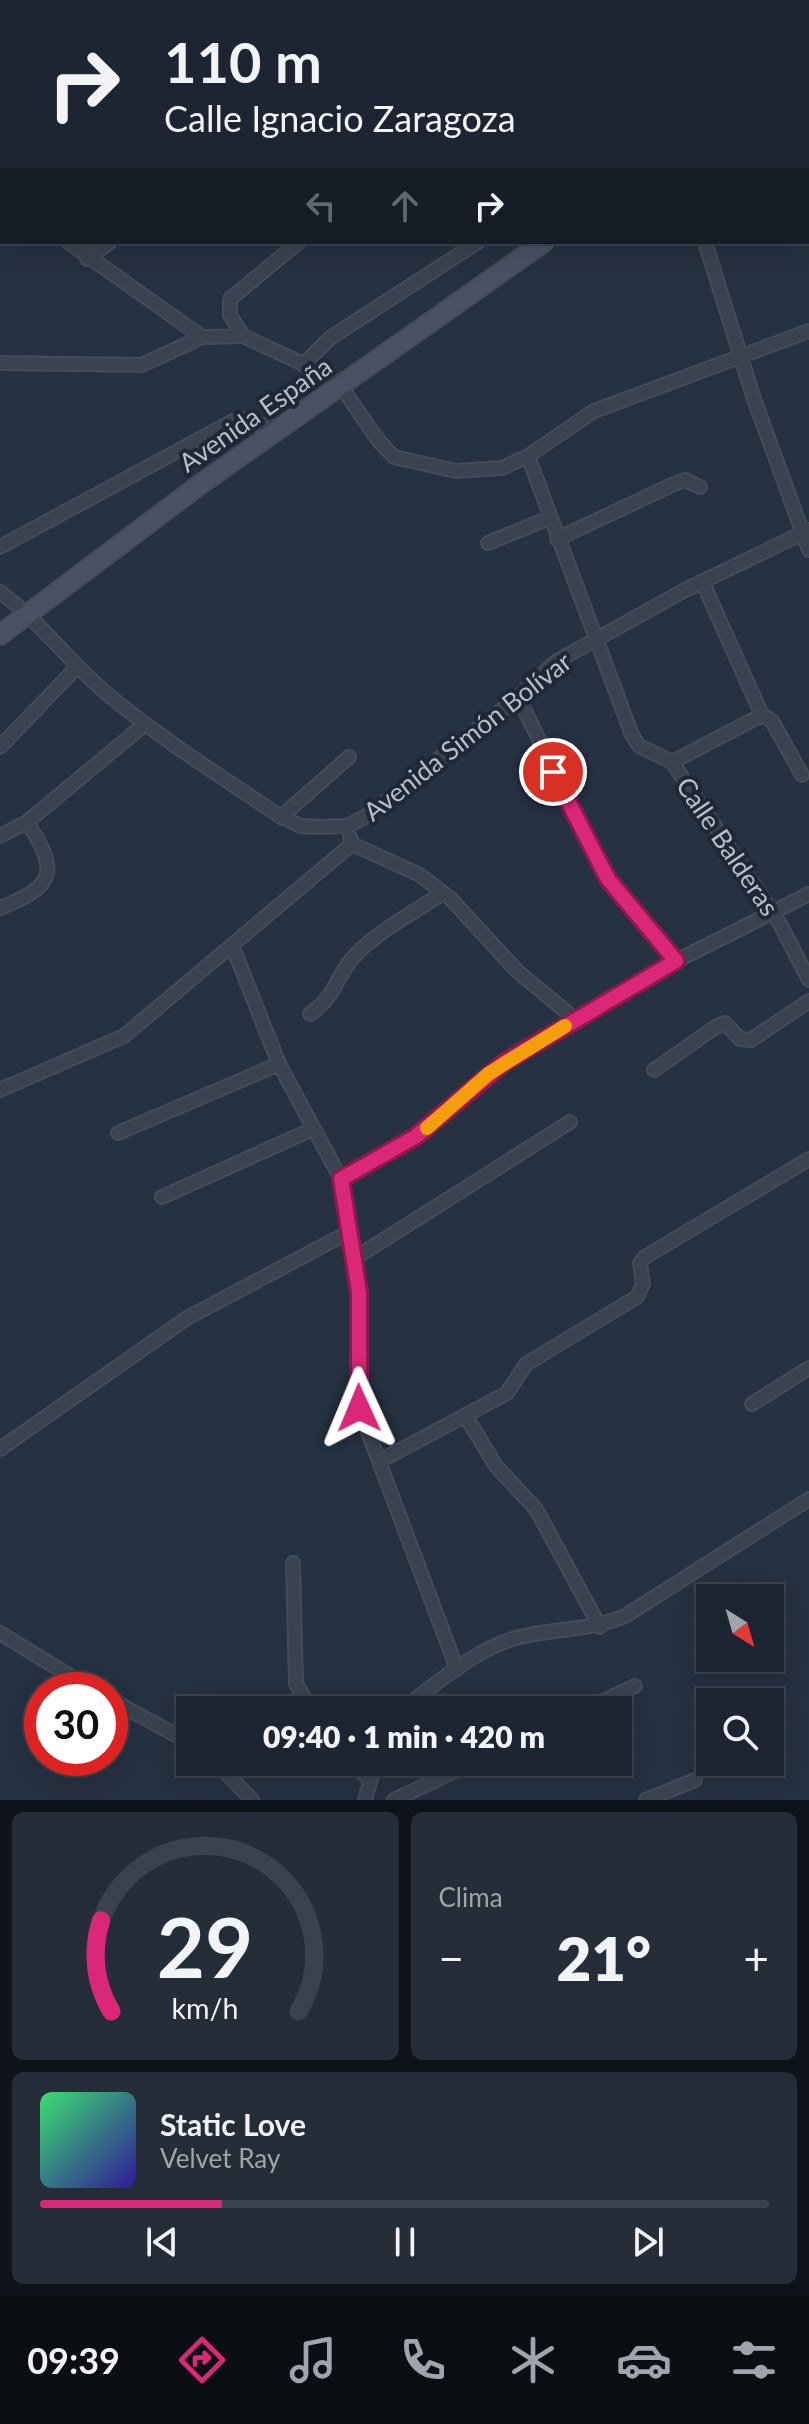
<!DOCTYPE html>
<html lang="es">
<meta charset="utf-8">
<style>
:root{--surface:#1c2531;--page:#252d39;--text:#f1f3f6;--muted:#a0a5ab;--line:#3a424d;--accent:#db2777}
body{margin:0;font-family:Lato,sans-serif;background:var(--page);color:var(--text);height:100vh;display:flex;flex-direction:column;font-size:30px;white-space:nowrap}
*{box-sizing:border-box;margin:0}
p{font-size:26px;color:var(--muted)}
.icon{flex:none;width:44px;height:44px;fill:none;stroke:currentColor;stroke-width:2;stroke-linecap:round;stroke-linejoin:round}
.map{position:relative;height:1800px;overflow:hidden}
.side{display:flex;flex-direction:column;gap:12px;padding:12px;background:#0f141b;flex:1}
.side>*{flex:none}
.hud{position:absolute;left:0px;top:0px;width:810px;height:244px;box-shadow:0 8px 32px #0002,0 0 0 2px var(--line);background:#1c2531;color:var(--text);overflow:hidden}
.needle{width:52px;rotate:143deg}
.fabs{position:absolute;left:696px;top:1584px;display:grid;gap:16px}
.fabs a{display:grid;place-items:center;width:88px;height:88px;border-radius:0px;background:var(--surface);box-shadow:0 8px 32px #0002,0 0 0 2px var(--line);font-size:40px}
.speed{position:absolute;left:24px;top:1672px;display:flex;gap:16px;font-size:40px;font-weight:700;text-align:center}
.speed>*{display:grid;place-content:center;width:104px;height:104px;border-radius:50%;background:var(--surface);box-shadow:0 8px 32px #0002,0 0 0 2px var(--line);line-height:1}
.speed .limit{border:12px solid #d22;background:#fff;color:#111}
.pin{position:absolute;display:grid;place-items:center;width:68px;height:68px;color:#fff;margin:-34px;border:4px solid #fff;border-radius:50%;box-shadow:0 2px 8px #0007}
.me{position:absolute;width:88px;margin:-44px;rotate:359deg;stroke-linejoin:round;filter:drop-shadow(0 0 6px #0008)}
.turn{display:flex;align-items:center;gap:28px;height:168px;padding:0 32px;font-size:36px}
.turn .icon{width:104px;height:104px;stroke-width:2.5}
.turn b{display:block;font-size:56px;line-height:68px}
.lanes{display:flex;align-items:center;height:76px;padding:0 32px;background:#0003;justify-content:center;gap:40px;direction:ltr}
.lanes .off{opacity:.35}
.big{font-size:60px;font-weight:800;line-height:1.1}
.side .widget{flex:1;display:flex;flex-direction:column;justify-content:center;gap:12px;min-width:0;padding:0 28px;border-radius:12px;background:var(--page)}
.side .dial{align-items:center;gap:0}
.dial svg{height:208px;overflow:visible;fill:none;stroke:var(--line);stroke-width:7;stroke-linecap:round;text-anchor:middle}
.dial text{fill:var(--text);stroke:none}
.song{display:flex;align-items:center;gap:24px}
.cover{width:96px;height:96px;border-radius:12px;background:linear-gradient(135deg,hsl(140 70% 55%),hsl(250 70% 35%))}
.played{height:8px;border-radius:4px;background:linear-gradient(90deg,var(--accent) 25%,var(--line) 25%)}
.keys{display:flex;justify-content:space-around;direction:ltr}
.heat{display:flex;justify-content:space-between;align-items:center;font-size:44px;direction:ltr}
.side .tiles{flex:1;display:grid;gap:12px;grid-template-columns:1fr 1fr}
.widget:last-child{grid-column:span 2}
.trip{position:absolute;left:176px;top:1696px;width:456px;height:80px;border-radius:0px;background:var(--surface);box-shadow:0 8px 32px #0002,0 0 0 2px var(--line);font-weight:800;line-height:80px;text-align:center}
.menu{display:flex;height:128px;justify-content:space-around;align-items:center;background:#0b0f14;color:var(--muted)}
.menu .icon{width:56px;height:56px}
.menu .current{color:var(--accent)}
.menu b{font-size:36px;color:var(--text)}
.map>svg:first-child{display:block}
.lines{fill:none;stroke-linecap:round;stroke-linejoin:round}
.street-casing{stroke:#444c5a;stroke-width:16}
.secondary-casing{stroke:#444c5a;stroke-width:22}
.street{stroke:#3a4350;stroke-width:12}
.secondary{stroke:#485263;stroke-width:18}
.route-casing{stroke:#8e194d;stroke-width:20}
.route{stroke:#db2777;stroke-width:14}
.slow{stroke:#f59e0b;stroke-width:14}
.labels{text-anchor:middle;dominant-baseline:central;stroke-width:8;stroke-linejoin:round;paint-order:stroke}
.street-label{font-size:26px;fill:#b7bfcb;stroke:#1f2836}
</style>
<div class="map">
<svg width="809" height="1800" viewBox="0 0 809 1800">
<rect width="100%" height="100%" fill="#263141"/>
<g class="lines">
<g class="street-casing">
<path id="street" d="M178 2 179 0
M0 111H2
M0 167 2 168
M68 242 202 337 243 336 325 374 340 385 378 440 394 457 456 471 502 468 528 456 594 411 809 331
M705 242 754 399 809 550
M87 259 110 242
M243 336 230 315V299L299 242
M0 363 142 365 202 337
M303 365 330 338 478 242
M528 456 632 735 639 746 672 762 780 924 809 980
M557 539 674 484 685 480 700 487
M488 543 549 518
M0 547 233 421 241 419 279 429
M702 581 762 715
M0 592C40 621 68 661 106 693 161 739 222 777 281 817L301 826 320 827 347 826 365 817 518 697 557 661 685 590 809 530
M518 697 608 879 676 961
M0 747 77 667
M672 762 762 715 772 721 802 775
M281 817 349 757
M0 836 27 822 145 724
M350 837 352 844 420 875 450 898 517 971 575 1019
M0 908C56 886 59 871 27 822
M232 945 279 1064 341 1179 359 1292V1408L457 1669
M310 1014C337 994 333 983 351 960 371 935 416 911 443 893
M654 1070 717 1026 725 1023 740 1039 751 1040 809 1001
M0 1090 124 1036 352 844
M118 1133 279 1064
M341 1179 415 1137 505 1062 676 961 809 894
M162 1197 313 1129
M355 1258 570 1122
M752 1404 809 1368
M465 1415 496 1466 536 1509 600 1627
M0 1449 187 1318 351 1231
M380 1461 507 1393 526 1364 637 1297 643 1284 640 1263 645 1257 809 1159
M293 1563 296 1684 312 1710
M0 1633 93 1690
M110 1699 190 1743
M401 1710C436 1684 474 1650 516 1638 553 1628 590 1631 625 1616L809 1499
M584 1710 635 1686
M216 1762 252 1800
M350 1762 370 1780
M365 1800 376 1762
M394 1800 474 1762
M646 1800 695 1780"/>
</g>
<g class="secondary-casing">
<path id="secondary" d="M808 21 809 20
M0 635 198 486 544 242"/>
</g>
<use href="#street" class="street"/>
<use href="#secondary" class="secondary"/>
</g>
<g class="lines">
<g class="route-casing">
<path id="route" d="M359 1408V1292L341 1179 415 1137 505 1062 676 961 608 879 553 772"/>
</g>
<use href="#route" class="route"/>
<path class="slow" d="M427 1128 488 1074 565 1026"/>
</g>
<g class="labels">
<g class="street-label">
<text transform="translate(255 414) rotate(-35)">Avenida España</text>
<text transform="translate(467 736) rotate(-38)">Avenida Simón Bolívar</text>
<text transform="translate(728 846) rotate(56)">Calle Balderas</text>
</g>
</g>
</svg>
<div class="fabs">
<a><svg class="needle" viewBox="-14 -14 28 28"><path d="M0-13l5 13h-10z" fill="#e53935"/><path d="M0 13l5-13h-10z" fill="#a0a5ab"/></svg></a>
<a><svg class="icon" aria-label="search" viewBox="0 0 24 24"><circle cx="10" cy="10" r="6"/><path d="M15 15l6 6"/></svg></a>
</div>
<div class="speed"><div class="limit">30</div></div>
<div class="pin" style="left:553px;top:772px;background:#d93025"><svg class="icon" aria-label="arrive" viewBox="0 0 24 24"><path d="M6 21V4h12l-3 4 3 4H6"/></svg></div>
<svg class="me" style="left:359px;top:1408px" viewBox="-20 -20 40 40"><path d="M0-17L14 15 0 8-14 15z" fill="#db2777" stroke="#fff" stroke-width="4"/></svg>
<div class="trip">09:40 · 1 min · 420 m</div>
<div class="hud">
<div class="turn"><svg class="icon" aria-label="right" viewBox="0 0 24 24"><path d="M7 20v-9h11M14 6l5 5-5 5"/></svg><div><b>110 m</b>Calle Ignacio Zaragoza</div></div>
<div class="lanes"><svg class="icon off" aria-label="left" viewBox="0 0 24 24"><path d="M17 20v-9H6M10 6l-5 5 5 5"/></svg><svg class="icon off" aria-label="ahead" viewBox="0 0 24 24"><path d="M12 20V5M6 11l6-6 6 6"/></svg><svg class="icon" aria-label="right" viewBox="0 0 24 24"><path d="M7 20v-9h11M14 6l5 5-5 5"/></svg></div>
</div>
</div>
<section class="side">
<div class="tiles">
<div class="widget dial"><svg viewBox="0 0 100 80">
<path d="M14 69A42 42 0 1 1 86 69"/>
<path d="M14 69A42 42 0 0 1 10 34" stroke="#db2777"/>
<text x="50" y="56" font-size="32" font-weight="700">29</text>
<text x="50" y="72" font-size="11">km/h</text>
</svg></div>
<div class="widget"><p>Clima</p>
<div class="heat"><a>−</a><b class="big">21°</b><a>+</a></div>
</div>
<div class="widget">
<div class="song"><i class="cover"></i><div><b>Static Love</b><p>Velvet Ray</p></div></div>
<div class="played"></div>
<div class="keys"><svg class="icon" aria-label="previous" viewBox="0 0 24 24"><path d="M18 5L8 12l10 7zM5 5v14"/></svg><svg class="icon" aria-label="pause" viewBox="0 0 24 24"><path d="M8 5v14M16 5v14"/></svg><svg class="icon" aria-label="next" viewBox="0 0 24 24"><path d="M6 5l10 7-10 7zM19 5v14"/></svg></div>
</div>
</div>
</section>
<nav class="menu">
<b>09:39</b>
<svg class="icon current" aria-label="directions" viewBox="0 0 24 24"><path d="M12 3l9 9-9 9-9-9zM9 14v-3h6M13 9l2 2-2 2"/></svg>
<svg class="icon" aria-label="music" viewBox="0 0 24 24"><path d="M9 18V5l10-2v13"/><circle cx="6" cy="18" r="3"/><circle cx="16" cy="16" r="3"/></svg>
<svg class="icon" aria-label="phone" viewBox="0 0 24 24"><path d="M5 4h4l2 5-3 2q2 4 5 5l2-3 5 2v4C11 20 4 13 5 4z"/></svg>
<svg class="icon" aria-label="climate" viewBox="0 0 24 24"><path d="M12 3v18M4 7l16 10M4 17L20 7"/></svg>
<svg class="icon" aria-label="car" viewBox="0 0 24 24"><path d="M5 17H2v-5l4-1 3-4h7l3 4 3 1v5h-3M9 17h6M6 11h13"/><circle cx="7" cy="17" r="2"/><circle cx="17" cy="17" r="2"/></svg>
<svg class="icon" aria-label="filters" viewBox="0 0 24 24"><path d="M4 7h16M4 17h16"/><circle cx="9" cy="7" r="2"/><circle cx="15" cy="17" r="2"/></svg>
</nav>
